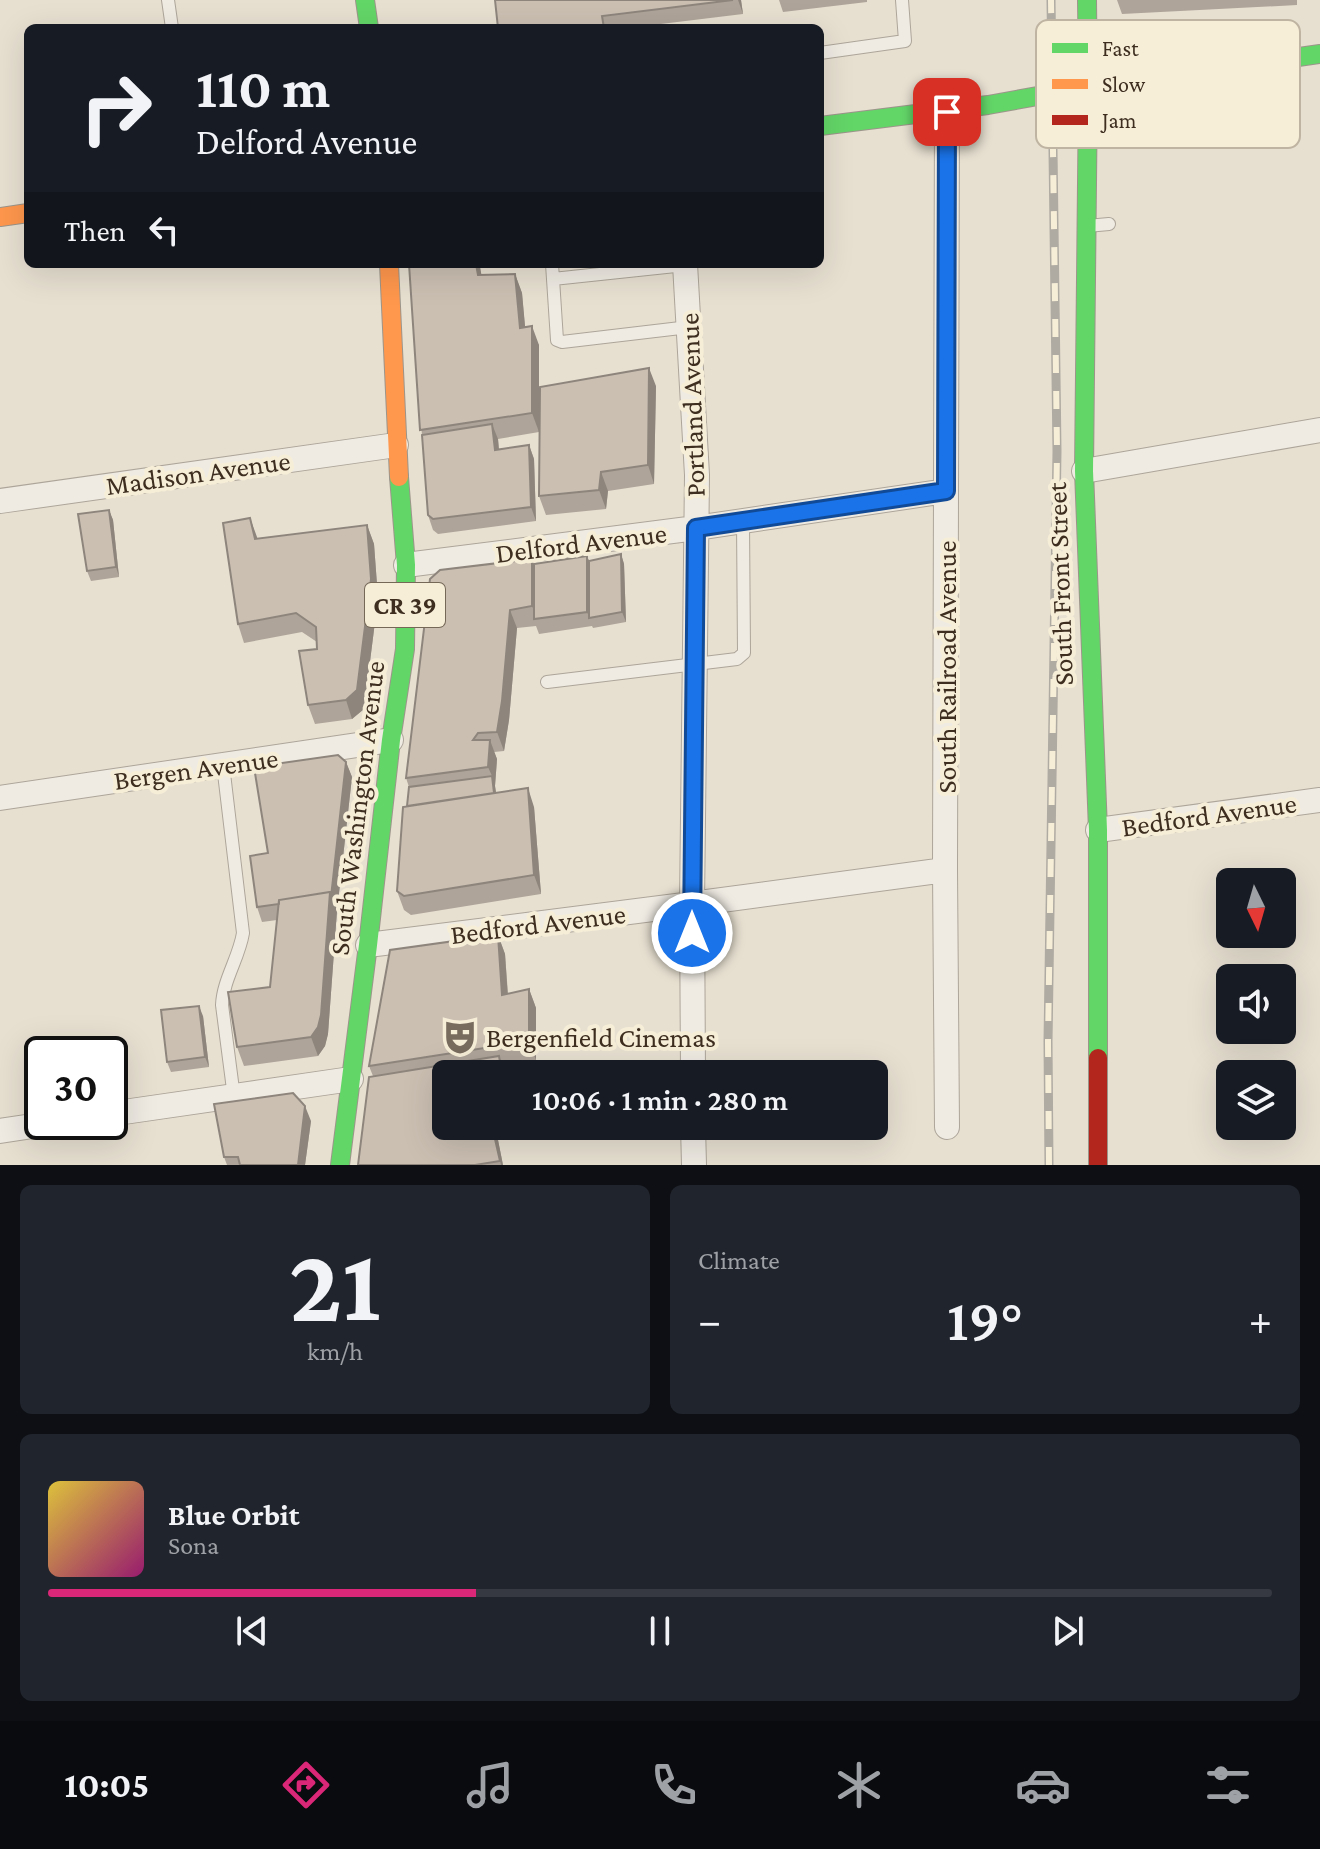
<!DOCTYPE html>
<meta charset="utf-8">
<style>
:root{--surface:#171b24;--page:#20242c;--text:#f1f3f6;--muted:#9ea1a6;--line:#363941;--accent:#db2777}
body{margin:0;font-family:"Crimson Pro",serif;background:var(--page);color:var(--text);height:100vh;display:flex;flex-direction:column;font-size:30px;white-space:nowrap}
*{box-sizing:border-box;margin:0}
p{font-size:26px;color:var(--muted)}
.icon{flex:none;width:44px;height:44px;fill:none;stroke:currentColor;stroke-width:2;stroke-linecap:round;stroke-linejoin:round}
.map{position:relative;height:1165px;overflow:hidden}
.side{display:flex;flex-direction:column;gap:20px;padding:20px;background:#0d0f14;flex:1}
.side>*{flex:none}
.guide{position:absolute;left:24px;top:24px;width:800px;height:244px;border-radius:12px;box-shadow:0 8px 32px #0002;background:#171b24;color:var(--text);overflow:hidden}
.needle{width:52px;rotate:175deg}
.buttons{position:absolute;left:1216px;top:868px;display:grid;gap:16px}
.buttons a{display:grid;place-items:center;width:80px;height:80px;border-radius:12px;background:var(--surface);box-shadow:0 8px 32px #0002;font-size:40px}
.speed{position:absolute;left:24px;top:1036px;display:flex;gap:16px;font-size:40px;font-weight:700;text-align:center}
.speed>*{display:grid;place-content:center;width:104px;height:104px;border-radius:50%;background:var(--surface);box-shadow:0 8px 32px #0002;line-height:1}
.speed .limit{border:4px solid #111;border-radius:12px;background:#fff;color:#111}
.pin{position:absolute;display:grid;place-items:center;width:68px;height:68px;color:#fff;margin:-34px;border-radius:16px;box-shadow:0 4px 12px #0006}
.me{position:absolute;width:88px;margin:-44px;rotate:0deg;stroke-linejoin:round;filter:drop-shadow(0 0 6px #0008)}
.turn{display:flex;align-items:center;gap:28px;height:168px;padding:0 40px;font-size:36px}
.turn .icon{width:104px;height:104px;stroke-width:2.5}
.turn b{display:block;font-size:56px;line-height:68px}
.then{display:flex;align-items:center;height:76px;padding:0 40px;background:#0003;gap:16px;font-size:30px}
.big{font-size:60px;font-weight:600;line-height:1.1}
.side .card{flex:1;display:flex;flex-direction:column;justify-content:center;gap:12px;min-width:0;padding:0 28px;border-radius:12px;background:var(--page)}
.side .dial{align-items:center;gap:0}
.dial b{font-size:104px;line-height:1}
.song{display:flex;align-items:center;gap:24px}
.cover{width:96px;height:96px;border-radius:12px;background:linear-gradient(135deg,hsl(50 70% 55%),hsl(320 70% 35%))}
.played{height:8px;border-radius:4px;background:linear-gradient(90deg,var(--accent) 35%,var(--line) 35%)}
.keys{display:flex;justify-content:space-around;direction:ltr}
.heat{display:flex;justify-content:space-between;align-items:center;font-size:44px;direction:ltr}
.side .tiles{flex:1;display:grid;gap:20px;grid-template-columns:1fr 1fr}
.card:last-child{grid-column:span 2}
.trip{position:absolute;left:432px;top:1060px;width:456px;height:80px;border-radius:12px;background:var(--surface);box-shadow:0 8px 32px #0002;font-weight:600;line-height:80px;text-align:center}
.menu{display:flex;height:128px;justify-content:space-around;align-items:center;background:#090b0e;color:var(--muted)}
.menu .icon{width:56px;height:56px}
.menu .selected{color:var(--accent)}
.menu b{font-size:36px;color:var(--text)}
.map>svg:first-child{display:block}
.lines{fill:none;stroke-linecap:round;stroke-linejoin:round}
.lane-casing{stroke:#ada599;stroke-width:14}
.street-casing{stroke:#ada599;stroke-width:26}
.fast-casing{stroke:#9c958a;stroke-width:20}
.slow-casing{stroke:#9c958a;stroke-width:20}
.jam-casing{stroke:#9c958a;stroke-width:20}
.lane{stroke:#efebe3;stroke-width:12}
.street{stroke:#efebe3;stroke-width:24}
.fast{stroke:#63d668;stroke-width:18}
.slow{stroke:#ff974d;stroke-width:18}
.jam{stroke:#b3261e;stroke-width:18}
.rail-casing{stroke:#afaaa2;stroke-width:9}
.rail{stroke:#f7eed8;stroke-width:6;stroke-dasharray:18;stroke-linecap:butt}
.wall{fill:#afa499}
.shaded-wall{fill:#8e867d}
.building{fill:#cbbfb2;stroke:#8e867d;stroke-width:2}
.route-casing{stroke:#114b97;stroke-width:20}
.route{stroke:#1a73e8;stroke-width:14}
.labels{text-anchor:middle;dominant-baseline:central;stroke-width:8;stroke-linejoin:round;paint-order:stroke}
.shield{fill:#f7eed8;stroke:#756857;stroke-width:2}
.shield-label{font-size:26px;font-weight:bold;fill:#3d2e20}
.street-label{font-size:28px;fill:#3d2e20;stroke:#f7eed8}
.poi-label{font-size:28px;fill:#3d2e20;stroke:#f7eed8;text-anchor:start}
.key{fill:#f7eed8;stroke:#bfb4a1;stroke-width:2}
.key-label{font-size:22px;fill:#3d2e20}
</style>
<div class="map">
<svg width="1320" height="1165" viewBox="0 0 1320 1165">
<rect width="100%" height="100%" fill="#e7e0d1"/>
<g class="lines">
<g class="lane-casing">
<path id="lane" d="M168 0 172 28
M820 53 905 41 902 0
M1148 79V127
M1087 226 1109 224
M552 264 553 279 685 265
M553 279 557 340 562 342 689 327
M547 682 737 659 744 653 743 521
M223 765 243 933C239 958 223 980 222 1005L234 1097"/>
</g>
<g class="street-casing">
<path id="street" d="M685 264 697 475 692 904 693 1074
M1084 471 1320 430
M0 501 396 445
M406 565 696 528 946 491
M0 798 391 740
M1098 830 1320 800
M368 945 692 904 945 870
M110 1114 351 1079
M693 1126 694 1165
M947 1127 945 870 947 112
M0 1131 59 1122"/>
</g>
<g class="fast-casing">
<path id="fast" d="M365 0 369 28
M1087 0 1088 87 1084 471 1098 830V1058
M820 126 988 105 1088 87 1320 54
M340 1165 368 945 391 740 405 649 406 565 399 477"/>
</g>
<g class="slow-casing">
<path id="slow" d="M0 217 28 213
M389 264 399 477"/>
</g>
<g class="jam-casing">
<path id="jam" d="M1098 1058V1165"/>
</g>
<use href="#lane" class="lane"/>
<use href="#street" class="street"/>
<use href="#fast" class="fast"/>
<use href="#slow" class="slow"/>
<use href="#jam" class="jam"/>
<g class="rail-casing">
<path id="rail" d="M1049 1165 1048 1042 1057 451 1051 0"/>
</g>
<use href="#rail" class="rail"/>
</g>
<path class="wall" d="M495 0H741L743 14 628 28H498Z
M779 0H867V2L783 12Z
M1117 0H1297V5L1122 14Z
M409 264H495L480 267 481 275 515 274 522 293 525 328 539 345V432L498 439 499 449 529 445 534 459 536 521 438 534 433 530 428 515Z
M656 386 654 484 608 491 606 509 546 515 539 496Z
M109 510 113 520 119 577 91 581 87 571Z
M367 525 374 544 378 598 364 709 352 719 315 724 308 705 317 649V642L302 632 244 643 238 624 257 539Z
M621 554 624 564 626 622 593 628 592 626 539 634 536 626 517 628 509 720 504 751 494 752 497 759 495 786 496 793 534 807 541 894 411 915 404 910 397 891 409 787 406 778 534 564 587 556 589 561Z
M346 762 352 777 337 911 328 1034 325 1046 318 1056 244 1066 237 1047 270 987 277 920 262 922 257 907 268 853Z
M498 935 505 954 508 994 529 989 536 1008V1060L503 1065 506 1074H446V1126H513L515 1140H498L503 1165H358L373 1076 369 1066Z
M203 1016 209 1067 171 1072 167 1062Z
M311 1121 305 1165H227L224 1157Z"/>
<path class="shaded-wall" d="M738 0H741L743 14Z
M476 264H479L480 267 485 294 478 275Z
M515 274 522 293 527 347 520 328Z
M532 326 539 345V432L532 413Z
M649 368 656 386 654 484 648 465Z
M492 424 498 439 500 464 495 450Z
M529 445 534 459 536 521 531 507Z
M601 472 608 491 606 509 599 490Z
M109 510 113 520 119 577 116 567Z
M250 518 257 537 262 558 255 539Z
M367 525 374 544 378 598 364 709 352 719 346 700Z
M621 554 624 564 626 622 622 612Z
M587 556 593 571 590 618 587 612Z
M532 559 539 578 537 619 532 606Z
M510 610 517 628 509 720 504 751 497 732Z
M490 740 497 759 495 786 499 812 495 803 492 776 488 767Z
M346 762 352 777 337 911 328 1034 325 1046 318 1056 311 1037Z
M528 788 534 807 541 894 534 875Z
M498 935 505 954 509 1014 502 995Z
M529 989 536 1008V1060L529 1041Z
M199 1006 203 1016 209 1067 205 1057Z
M499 1056 506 1074H502Z
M305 1106 311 1121 305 1165H298Z
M492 1126 498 1140 503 1165H501L500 1161Z
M510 1126H513L515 1140Z"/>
<path class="building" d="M495 0H733L602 16 604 28H498Z
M409 264H476L478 275 515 274 520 328 532 326V413L420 430Z
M649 368 648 465 601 472 599 490 539 496 540 387Z
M492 424 495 450 529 445 531 507 433 519 428 515 422 435Z
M109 510 116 567 87 571 78 514Z
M250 518 255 539 367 525 371 579 357 690 346 700 308 705 299 651 317 649 316 627 296 613 238 624 223 523Z
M621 554 622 612 589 618V561Z
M587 556V612L534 619V564Z
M532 559V606L510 610 502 701 497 732 478 733 473 740H490L488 767 406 778 430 579 440 570Z
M338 755 346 762 331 897 330 892 279 900V904L257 907 250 856 268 853 254 767Z
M492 776 494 793 407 806 409 787Z
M528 788 534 875 404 896 397 891 403 807Z
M330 892 321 1015 318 1027 311 1037 237 1047 228 992 270 987 279 900Z
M498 935 502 995 529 989V1041L369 1066 390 950Z
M199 1006 205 1057 167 1062 161 1010Z
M499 1056 502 1074H446V1126H492L500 1161 475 1165H358L369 1077Z
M293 1093 305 1106 298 1165H240L238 1157H224L214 1104Z"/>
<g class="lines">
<g class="route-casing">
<path id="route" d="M692 933 696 528 946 491 947 112"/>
</g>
<use href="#route" class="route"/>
</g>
<defs>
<g id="theatre-bare" transform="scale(2.76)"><path d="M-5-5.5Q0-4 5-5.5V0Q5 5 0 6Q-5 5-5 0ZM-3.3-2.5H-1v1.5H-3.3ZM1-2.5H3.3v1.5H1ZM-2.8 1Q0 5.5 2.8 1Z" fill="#786c5e" stroke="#f7eed8" stroke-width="2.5" paint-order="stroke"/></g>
</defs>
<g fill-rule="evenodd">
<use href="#theatre-bare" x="460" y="1037"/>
</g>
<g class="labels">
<rect class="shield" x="365" y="583" width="80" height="44" rx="6"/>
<g class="shield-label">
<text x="405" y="605">CR 39</text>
</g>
<g class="street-label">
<text transform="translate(692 405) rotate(-92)">Portland Avenue</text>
<text transform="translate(198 473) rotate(-8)">Madison Avenue</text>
<text transform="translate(581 543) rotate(-7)">Delford Avenue</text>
<text transform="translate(1060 584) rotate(-92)">South Front Street</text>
<text transform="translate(946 667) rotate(-90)">South Railroad Avenue</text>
<text transform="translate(196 769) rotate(-8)">Bergen Avenue</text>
<text transform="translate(357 808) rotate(-83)">South Washington Avenue</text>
<text transform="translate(1209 815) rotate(-8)">Bedford Avenue</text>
<text transform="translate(538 924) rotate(-7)">Bedford Avenue</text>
</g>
<g class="poi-label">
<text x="486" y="1037">Bergenfield Cinemas</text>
</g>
</g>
<rect x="1036" y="20" width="264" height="128" rx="12" class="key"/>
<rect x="1052" y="43" width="36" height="10" fill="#63d668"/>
<rect x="1052" y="79" width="36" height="10" fill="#ff974d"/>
<rect x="1052" y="115" width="36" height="10" fill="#b3261e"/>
<g class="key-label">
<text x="1102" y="56">Fast</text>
<text x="1102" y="92">Slow</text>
<text x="1102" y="128">Jam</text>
</g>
</svg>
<div class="buttons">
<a><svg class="needle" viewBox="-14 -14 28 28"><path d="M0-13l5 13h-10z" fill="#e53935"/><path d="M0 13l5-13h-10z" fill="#9ea1a6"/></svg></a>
<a><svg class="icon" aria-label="sound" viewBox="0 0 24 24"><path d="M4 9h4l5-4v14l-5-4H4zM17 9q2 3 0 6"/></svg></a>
<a><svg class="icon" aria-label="layers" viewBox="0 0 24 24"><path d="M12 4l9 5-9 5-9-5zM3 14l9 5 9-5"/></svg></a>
</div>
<div class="speed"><div class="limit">30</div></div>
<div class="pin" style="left:947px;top:112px;background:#d93025"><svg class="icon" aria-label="arrive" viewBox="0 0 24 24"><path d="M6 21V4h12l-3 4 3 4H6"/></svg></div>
<svg class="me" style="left:692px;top:933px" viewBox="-20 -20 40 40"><circle r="17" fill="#1a73e8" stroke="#fff" stroke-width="3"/><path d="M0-11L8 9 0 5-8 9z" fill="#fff"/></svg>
<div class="trip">10:06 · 1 min · 280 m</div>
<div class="guide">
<div class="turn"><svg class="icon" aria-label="right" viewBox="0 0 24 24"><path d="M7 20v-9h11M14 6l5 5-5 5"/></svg><div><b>110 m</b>Delford Avenue</div></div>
<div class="then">Then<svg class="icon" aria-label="left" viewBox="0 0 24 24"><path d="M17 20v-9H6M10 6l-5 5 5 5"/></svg></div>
</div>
</div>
<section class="side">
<div class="tiles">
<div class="card dial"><b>21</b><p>km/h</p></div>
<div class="card"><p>Climate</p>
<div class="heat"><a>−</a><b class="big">19°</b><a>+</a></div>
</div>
<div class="card">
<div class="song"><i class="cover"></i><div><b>Blue Orbit</b><p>Sona</p></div></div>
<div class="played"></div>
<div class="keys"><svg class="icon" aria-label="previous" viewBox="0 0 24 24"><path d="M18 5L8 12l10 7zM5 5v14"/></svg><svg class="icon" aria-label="pause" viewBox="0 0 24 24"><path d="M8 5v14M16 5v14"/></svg><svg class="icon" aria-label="next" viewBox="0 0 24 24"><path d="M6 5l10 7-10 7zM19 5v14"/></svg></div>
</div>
</div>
</section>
<nav class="menu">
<b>10:05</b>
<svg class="icon selected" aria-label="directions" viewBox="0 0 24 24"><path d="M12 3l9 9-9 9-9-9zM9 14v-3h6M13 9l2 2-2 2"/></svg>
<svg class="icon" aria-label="music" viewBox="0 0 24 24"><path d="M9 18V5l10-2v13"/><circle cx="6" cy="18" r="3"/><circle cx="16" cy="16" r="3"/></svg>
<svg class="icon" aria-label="phone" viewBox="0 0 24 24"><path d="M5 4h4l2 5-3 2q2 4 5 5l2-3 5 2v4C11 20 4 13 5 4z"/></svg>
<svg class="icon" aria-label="climate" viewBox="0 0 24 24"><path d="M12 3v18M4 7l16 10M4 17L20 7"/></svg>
<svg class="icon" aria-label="car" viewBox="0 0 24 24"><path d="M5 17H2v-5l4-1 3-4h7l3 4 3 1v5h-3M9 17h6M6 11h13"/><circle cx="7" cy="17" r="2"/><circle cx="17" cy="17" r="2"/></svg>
<svg class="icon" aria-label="filters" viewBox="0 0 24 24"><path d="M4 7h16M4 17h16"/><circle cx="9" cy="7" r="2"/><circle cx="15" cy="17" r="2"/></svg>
</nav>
